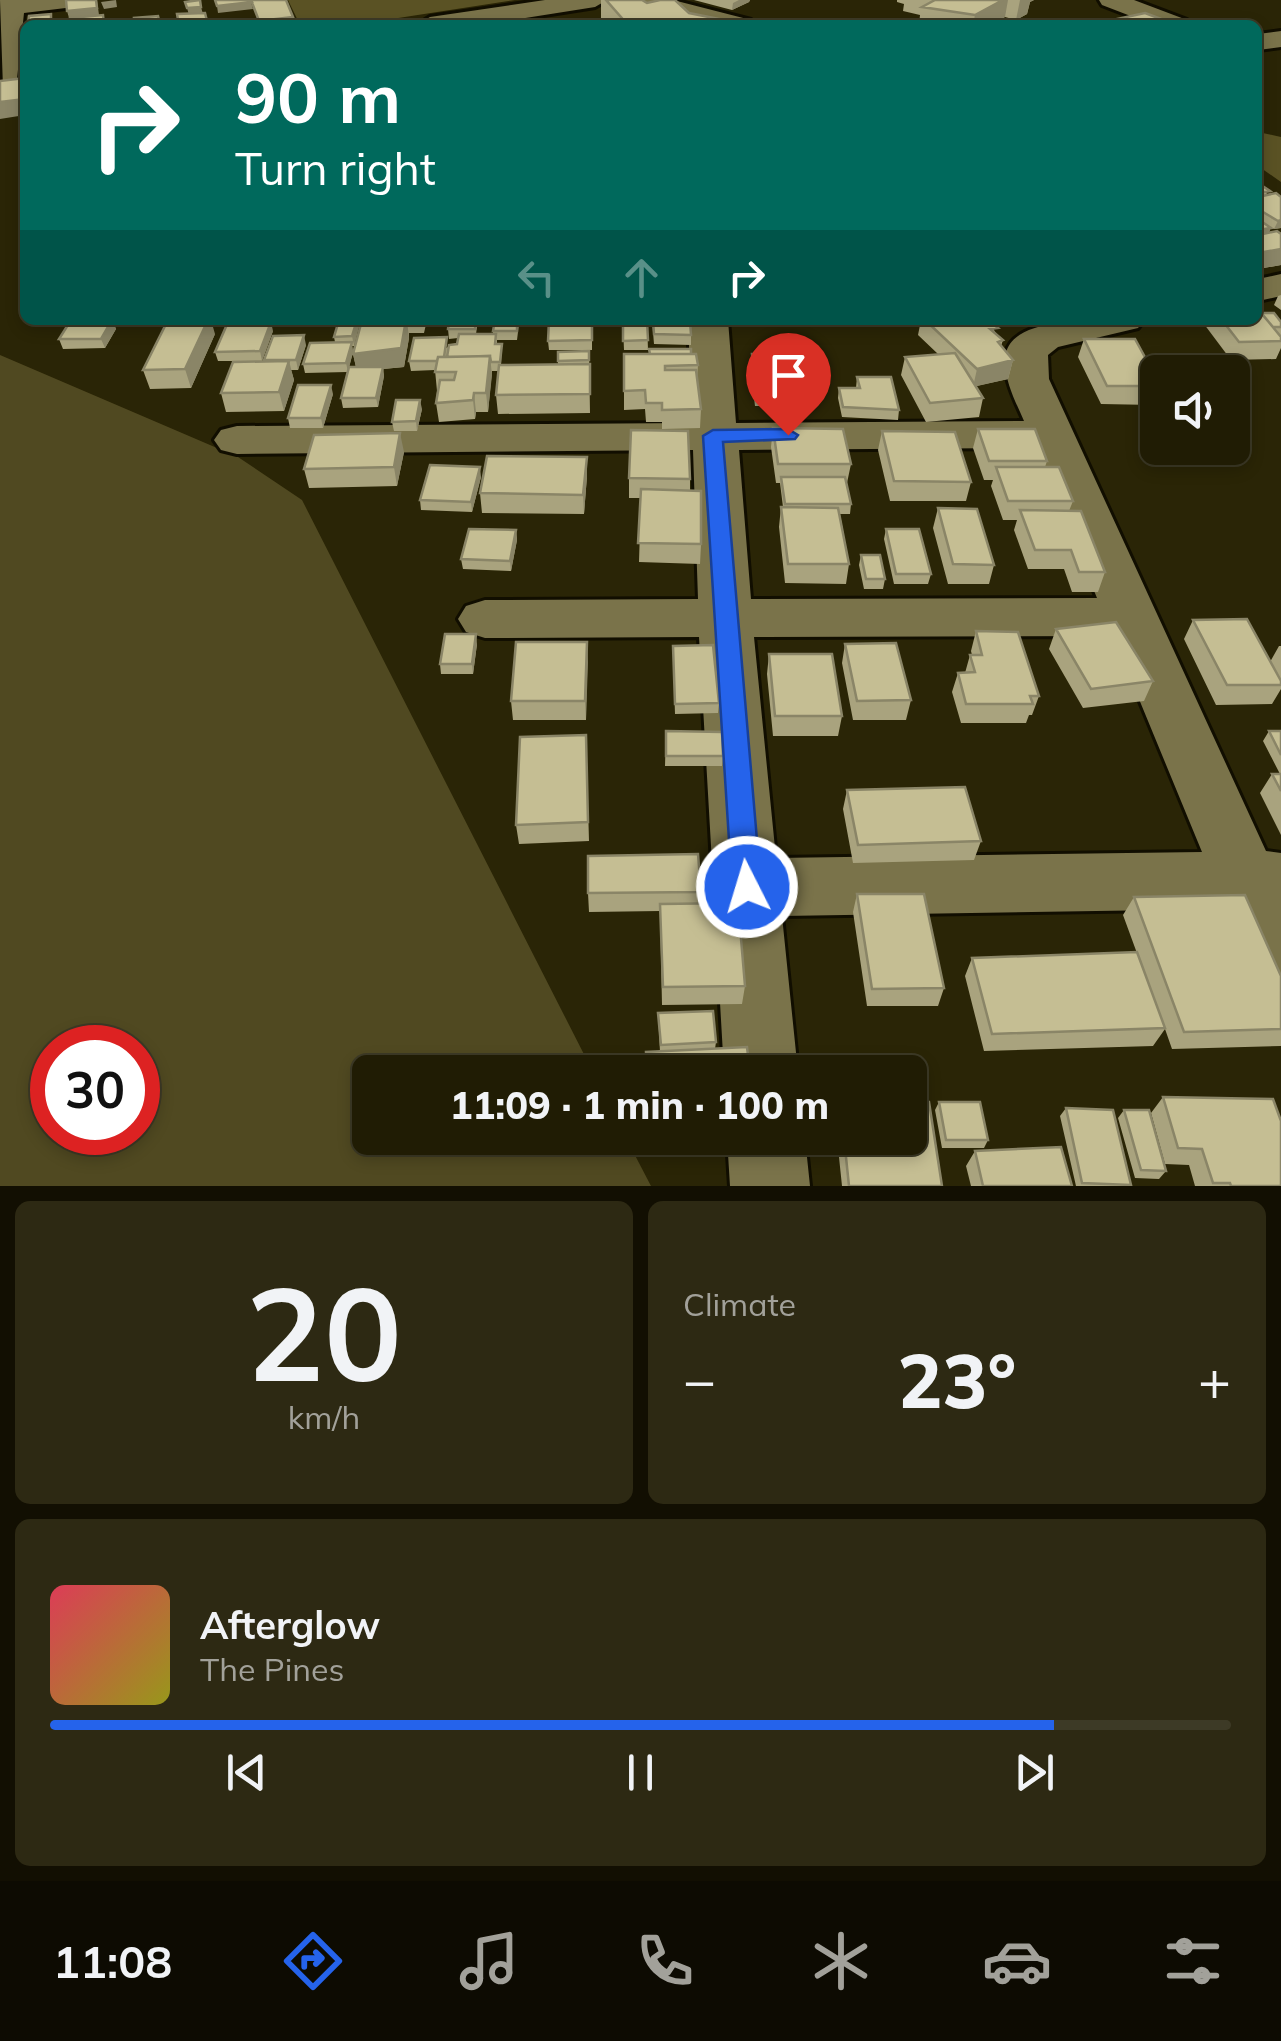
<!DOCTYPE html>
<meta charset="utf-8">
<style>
:root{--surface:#201c04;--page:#2d2913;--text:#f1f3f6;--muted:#a2a19a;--line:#3d3a26;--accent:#2563eb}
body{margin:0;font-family:Mulish,sans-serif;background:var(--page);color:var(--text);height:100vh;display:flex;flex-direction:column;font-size:38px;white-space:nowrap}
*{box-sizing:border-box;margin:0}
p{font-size:32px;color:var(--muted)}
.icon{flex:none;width:55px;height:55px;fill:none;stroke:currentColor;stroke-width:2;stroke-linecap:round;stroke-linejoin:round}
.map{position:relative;height:1186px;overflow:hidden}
.sheet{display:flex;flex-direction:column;gap:15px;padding:15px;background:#120f02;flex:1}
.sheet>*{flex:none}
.banner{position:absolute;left:20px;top:20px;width:1242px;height:305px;border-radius:15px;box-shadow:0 5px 15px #0003,0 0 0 2px var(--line);background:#00695c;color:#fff;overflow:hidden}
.controls{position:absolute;left:1140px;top:355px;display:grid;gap:20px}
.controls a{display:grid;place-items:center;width:110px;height:110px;border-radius:15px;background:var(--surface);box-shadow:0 5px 15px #0003,0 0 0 2px var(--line);font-size:50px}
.speed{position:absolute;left:30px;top:1025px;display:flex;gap:20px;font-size:50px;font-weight:700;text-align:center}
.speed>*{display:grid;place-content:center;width:130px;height:130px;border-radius:50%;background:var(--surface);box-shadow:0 5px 15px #0003,0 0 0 2px var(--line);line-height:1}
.speed .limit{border:15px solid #d22;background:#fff;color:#111}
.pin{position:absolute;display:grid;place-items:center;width:85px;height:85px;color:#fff;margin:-102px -42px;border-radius:50% 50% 50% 0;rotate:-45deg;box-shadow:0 0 10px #0007}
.pin .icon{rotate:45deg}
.me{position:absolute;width:110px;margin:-55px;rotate:355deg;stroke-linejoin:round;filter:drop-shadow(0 0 8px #0008)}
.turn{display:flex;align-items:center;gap:35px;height:210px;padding:0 50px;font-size:45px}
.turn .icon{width:130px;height:130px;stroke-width:2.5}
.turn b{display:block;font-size:70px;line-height:85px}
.lanes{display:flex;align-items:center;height:95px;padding:0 50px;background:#0003;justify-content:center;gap:50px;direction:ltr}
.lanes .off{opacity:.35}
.big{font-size:75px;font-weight:800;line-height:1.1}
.sheet .widget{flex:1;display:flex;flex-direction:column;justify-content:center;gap:15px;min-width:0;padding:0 35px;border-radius:15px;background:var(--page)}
.sheet .dial{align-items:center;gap:0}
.dial b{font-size:130px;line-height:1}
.song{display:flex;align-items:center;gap:30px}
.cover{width:120px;height:120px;border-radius:15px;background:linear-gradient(135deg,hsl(350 70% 55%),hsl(60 70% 35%))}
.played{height:10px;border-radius:5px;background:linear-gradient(90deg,var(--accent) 85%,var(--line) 85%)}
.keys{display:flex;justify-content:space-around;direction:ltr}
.heat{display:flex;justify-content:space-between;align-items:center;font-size:55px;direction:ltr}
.sheet .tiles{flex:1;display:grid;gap:15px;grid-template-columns:1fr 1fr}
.widget:last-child{grid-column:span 2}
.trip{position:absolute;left:352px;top:1055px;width:575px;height:100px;border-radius:15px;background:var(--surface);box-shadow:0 5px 15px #0003,0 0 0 2px var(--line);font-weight:800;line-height:100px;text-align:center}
.dock{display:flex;height:160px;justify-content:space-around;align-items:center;background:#0d0b02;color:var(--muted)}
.dock .icon{width:70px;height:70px}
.dock .current{color:var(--accent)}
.dock b{font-size:45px;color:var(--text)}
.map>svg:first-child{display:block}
.green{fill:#504921;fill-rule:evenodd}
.forest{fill:#5a5224}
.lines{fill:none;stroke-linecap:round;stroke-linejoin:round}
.minor-casing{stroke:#110e00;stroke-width:6}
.minor{fill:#7a734a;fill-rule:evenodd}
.wall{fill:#a9a37e}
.shaded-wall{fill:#8a8567}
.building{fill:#c5be93;stroke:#8a8567;stroke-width:2.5}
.route{fill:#2563eb;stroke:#184099;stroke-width:2.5}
</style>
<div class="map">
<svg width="1281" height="1186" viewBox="0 0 1281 1186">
<rect width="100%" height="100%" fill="#2a2506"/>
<path class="green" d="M0 355 238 457 302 500 593 1072H370V1138H626L651 1186H0ZM52 1048H138V1132H52Z"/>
<path class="forest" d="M288 0H515L353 25H300Z
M1258 132 1281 137V182L1258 166Z"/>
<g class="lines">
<g class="minor-casing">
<path id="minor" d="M0 0H86L74 7 24 13 17 79 13 85 3 88Z
M545 0H607L595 7 481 25H417L430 17Z
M641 0H673L751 20 755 25C722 25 664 28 641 0Z
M1099 0H1134L1187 20 1191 25H1154L1102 5Z
M1281 31V47L1258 50V34Z
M1281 274V296L1258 301V279Z
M688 320H728L736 423 1024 421C1015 400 1002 377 1006 353 1015 313 1113 320 1144 320L1138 328 1058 347 1048 355 1049 379 1266 851 1281 853V992L1256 983 1225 909 782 916 798 1072H724L699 637 485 638 466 632 458 619 466 606 485 600 698 599 693 450 237 454 221 450 214 440 221 430 237 426 692 423ZM1035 448 1097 598 751 599 739 450ZM1113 636 1202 852 776 858 754 637Z
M727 1138H805L810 1186H730Z"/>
</g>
<use href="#minor" class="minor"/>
</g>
<path class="wall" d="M601 0H642L647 3 689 13 749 25H601Z
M694 0H750L749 2 732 10Z
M897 0H1034L1030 2 1027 14 1016 20 1005 17 990 25H919L920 15 903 11 904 4 897 2Z
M1258 183 1268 195 1281 197V228L1274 229 1260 221 1269 233 1280 234 1281 232V265L1258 269Z
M1281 295V310L1274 305 1278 296Z
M1261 313 1281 322V348L1276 359 1231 360 1201 320H1258Z
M112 320 116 329 105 348 63 349 59 339Z
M362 320H427L424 333H409V338L404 367 383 369 384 376 378 407 343 408 341 398 347 372 305 373 303 364 335 342 334 337 359 326 354 346H352L353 352 349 367H356L353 354Z
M478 320 476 334H493V331L519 324 517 340H497V344H502L501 365 558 364V352L589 351 590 413 498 414 496 395 499 371H492L488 412H476L475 419 439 422 436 403 437 391 435 370 411 371 409 361 457 344 458 338 449 339 448 329Z
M592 320V350H549L548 341Z
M603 320H647L648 350H624L623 326 603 327Z
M652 320 691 335V345L654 344Z
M921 320H988L997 335 1003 340 1001 346 1013 360 1008 379 976 386 983 398 979 417 926 422 901 375 905 357 938 354 918 335Z
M273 331 262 361H218L215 352Z
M215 334 191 388 150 389 143 370Z
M1084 339 1158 381V394L1154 405 1101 404 1078 357Z
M306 345 298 370H291L294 380 284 411 226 412 221 393 265 362Z
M624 354H691L698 365 697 379 701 409 700 428 662 429V422H646L645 409 624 410Z
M752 354 815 387 813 406H755L751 373Z
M857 377 899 410 898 420 842 417 838 398 839 388H856Z
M333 394 323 428H290L288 418Z
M422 409 417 431H394L392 422Z
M773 428 851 464 847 483 851 504 850 514H840L849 564 846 584 785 583 779 527 781 507H783L780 483H776L771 447Z
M978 429 1047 461 1045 467 1073 501 1069 511 1105 572 1098 592H1072L1064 569H1028L1014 530 1017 520H1003L991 486 993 480H984L973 448Z
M882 431 971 482 966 501H890L878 450Z
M404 452 397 486 309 488 304 469Z
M587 457V476L584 514 482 513 480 493Z
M481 477 472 512 421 510 420 500Z
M629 478 690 479V491L701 544 700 564 639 562 641 498H629Z
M938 508 994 565 989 584H948L933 528Z
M886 529 931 574 928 584H894L884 539Z
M516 530 517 540 511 571 463 569 461 559Z
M861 555 885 579 883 589H864L859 565Z
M1193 620 1270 662 1279 646H1281V689L1272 704 1216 705 1184 639Z
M1056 629 1153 681 1144 701 1083 708 1049 649Z
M976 631 1039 696 1032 715H1029L1026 723H961L952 692 958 673H965L970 655H972L971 651Z
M587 642 586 720H513L511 701Z
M477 644 473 674H441L440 664Z
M845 644 911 700 906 720H853L842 663Z
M769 654 842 716 838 736H773L767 674Z
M673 656 719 703 718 713 675 714Z
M666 731 723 756 722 766H665Z
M1269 731H1281V835L1260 793 1272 774H1280L1263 741Z
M586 735 589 841 519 844 516 825Z
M847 790 981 841 974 860 853 863 843 809Z
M701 892 700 904 745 986 742 1004 662 1005 660 911 589 912 588 893Z
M857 894 944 988 938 1006H867L853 912Z
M1134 897 1281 976V1046L1172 1049 1165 1029 1153 1046 984 1051 965 976 972 958 1153 997 1123 915Z
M658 1013 716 1042 715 1049 750 1072H646V1052H660Z
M1163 1097 1281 1186H1195L1189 1165 1165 1164 1151 1113Z
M939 1102 988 1140 984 1148H942L935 1110Z
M1066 1108 1131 1185 1130 1186H1076L1060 1116Z
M1124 1110 1166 1171 1159 1179 1135 1178 1118 1118Z
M837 1138H910L942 1186H842Z
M975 1151 1072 1186H971L966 1166Z"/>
<path class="shaded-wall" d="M97 0 99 15 69 18 67 11Z
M116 0 117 7 104 9 101 2Z
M739 0H750L749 2 732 10 733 3Z
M1003 0H1008L1005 17 990 25H973L975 15Z
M1020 0H1034L1030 2 1027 14 1016 20Z
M251 2 253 9 218 13 217 6Z
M201 7 203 14 189 15 187 8Z
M51 14 54 25H29L28 24Z
M293 17 295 25H260L259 21Z
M25 99V115L0 119V102Z
M1281 220V228L1274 229 1278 221Z
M1271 228 1264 245 1258 246V230Z
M1281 249V265L1258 269V253Z
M112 320 116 329 105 348 101 339Z
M208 320H211L215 334 191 388 185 369Z
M357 320H358L359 326 354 346 352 336Z
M407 320 409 338 404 367 383 369 384 376 378 407 376 398 357 372 353 354Z
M271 322 273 331 262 361 260 351Z
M304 335 306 345 298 370 296 360Z
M352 342 353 352 348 372 346 363Z
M490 356 492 375 488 412 486 393Z
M1013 360 1008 379 973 387 977 369Z
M289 361 294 380 284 411 279 392Z
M331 385 333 394 323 428 321 418Z
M474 393 476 412 475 419 473 400Z
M420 400 422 409 417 431 416 421Z
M400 433 404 452 397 486 394 467Z
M587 457V476L584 514 583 495Z
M480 467 481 477 472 512 471 502Z
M516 530 517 540 511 571 510 561Z
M476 634 477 644 473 674 472 664Z
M587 642 588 662 586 720 585 701Z"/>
<path class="building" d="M66 0H96L97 8 67 11Z
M200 0 201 7 187 8 185 2Z
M215 0H251L252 2 217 6Z
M251 0H286L293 17 259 21Z
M606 0H642L647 3 660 0H675L689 13 749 25H628Z
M935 0H1003L975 15 922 7Z
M205 13 208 25H179L177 14Z
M1145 13 1177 25H1125L1112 20Z
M51 14V21L28 24 29 16Z
M103 15 104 25H70V18Z
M158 16 160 25H135L134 18Z
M25 78V99L0 102V81Z
M1258 183 1270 191 1258 193Z
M1276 193 1281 197V220L1278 221 1258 209V197Z
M1258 219 1271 228 1258 230Z
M1277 231 1281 234V249L1258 253V235Z
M1258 309 1281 337V341L1239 342 1222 320H1258Z
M1261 313H1274L1281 322V327H1273Z
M71 320H112L101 339H59Z
M168 320H208L185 369 143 370Z
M339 320H357L352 336 334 337Z
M362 320H406L401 348 353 354Z
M407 320H424L423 323 407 324Z
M449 320H476L475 329H448Z
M495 320H517V331H493Z
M549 320H592V340L548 341Z
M623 320H647L648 340 623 341Z
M653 320 690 321 691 335 654 334Z
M925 320H988L998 328 990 329 1003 340 998 342 1013 360 977 369Z
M228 322H271L260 351 215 352Z
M459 334H496L495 344H502L500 362H491L490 356 447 357 449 345 457 344Z
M304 335 296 360H264L273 336Z
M447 337 444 357H438L437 361H409L414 338Z
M1084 339H1135L1158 381V386H1107Z
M352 342 346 363 303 364 310 343Z
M649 349H691V354H650Z
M589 351V360L558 361V352Z
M955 353 983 398 930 403 905 357Z
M624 354H696L698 365 665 366V370H696L701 409 662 410V403H646L645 390 624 391Z
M752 354H810L815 387H756Z
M490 356 486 393H474L473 400 436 403 440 380H454L456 372H435L438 357Z
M289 361 279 392 221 393 233 362Z
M590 364V394L496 395 499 365Z
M349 367H383L376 398H341Z
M857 377H891L899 410 843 407 839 388H860Z
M298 385H331L321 418H288Z
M396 400H420L416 421 392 422Z
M773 428 843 429 851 464H778Z
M978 429H1035L1047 461H989Z
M631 430 688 431 690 479 629 478Z
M882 431 955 432 971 482 894 481Z
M400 433 394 467 304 469 314 435Z
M487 456 587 457 583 495 480 493Z
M430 465 480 467 471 502 420 500Z
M996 467H1059L1073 501H1008Z
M781 477H845L851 504H785Z
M641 489 701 491V544L638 543Z
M781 507 838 508 849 564H788Z
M938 508 977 509 994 565 953 564Z
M1020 510 1081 511 1105 572H1079L1071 550H1035Z
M469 529 516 530 510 561 461 559Z
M886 529H919L931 574H896Z
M861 555H880L885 579H866Z
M1247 619 1281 681V685H1227L1193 620Z
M1116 622 1153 681 1091 689 1056 629Z
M976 631 1018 632 1039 696H1030L1033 704H966L958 673 975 672 970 655H982Z
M445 634H476L472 664H440Z
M516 642H587L585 701H511Z
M896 643 911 700 857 701 845 644Z
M713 645 719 703 675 704 673 646Z
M769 654H832L842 716H775Z
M666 731 722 732 723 756H666Z
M1269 731H1281V755Z
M586 735 588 822 516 825 520 737Z
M1272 774H1281V791Z
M965 787 981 841 858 845 847 790Z
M698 854 701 892 588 893V856Z
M857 894H924L944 988 872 989Z
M1245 895 1281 976V1029L1184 1032 1134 897Z
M738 903 745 986 663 987 660 904Z
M1137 952 1165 1028 992 1034 972 958Z
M713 1011 716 1042 661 1045 658 1013Z
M747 1047 750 1072H647L646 1052Z
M1163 1097 1273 1099 1281 1121V1186H1231L1230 1183H1213L1202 1149 1178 1148Z
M910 1102H929L942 1186H849L844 1138H910Z
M939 1102H980L988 1140H946Z
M1066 1108 1113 1110 1131 1185 1082 1183Z
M1124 1110H1149L1166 1171 1141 1170Z
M1061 1147 1072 1186H983L975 1151Z"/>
<path class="route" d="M788 429 798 435 795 439 723 442 761 887 757 896 747 899 737 896 732 887 703 436 713 430Z"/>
</svg>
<div class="controls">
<a><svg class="icon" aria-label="sound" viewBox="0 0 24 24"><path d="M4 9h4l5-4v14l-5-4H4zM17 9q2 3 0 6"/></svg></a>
</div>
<div class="speed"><div class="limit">30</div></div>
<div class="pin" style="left:788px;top:435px;background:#d93025"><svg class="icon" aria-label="arrive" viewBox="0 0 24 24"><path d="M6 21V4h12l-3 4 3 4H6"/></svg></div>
<svg class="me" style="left:747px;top:887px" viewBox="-20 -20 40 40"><circle r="17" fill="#2563eb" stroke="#fff" stroke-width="3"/><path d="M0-11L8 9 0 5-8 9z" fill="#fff"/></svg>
<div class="trip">11:09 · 1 min · 100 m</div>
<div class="banner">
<div class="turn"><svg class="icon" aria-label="right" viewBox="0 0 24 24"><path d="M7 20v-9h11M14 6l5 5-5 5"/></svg><div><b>90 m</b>Turn right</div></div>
<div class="lanes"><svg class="icon off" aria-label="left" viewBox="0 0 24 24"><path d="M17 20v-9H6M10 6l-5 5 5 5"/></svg><svg class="icon off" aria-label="ahead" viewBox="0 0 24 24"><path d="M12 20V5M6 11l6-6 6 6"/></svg><svg class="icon" aria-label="right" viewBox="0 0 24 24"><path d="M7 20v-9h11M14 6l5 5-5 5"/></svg></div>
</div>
</div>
<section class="sheet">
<div class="tiles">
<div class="widget dial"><b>20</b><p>km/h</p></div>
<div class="widget"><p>Climate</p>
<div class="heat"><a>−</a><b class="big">23°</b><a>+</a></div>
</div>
<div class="widget">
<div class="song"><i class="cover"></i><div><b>Afterglow</b><p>The Pines</p></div></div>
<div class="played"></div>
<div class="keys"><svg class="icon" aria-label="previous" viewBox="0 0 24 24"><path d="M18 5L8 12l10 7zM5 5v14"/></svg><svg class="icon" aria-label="pause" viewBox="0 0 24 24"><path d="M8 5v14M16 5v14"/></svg><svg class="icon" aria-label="next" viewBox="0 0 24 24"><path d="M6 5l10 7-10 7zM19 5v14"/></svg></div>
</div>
</div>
</section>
<nav class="dock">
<b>11:08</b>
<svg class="icon current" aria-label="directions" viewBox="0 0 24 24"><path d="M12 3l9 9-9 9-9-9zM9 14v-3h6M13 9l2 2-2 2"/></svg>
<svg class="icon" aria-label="music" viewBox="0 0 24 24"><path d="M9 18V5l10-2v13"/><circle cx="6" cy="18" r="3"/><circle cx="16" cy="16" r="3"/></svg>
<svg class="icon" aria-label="phone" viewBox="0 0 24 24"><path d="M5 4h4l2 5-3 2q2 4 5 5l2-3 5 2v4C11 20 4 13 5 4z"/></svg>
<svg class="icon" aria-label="climate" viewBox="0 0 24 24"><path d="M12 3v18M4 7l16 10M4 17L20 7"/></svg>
<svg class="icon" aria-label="car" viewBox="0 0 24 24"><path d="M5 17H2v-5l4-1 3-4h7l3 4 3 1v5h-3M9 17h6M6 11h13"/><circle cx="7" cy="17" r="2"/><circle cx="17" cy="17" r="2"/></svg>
<svg class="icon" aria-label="filters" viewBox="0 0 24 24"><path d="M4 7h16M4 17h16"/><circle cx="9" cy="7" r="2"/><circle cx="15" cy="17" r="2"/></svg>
</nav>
